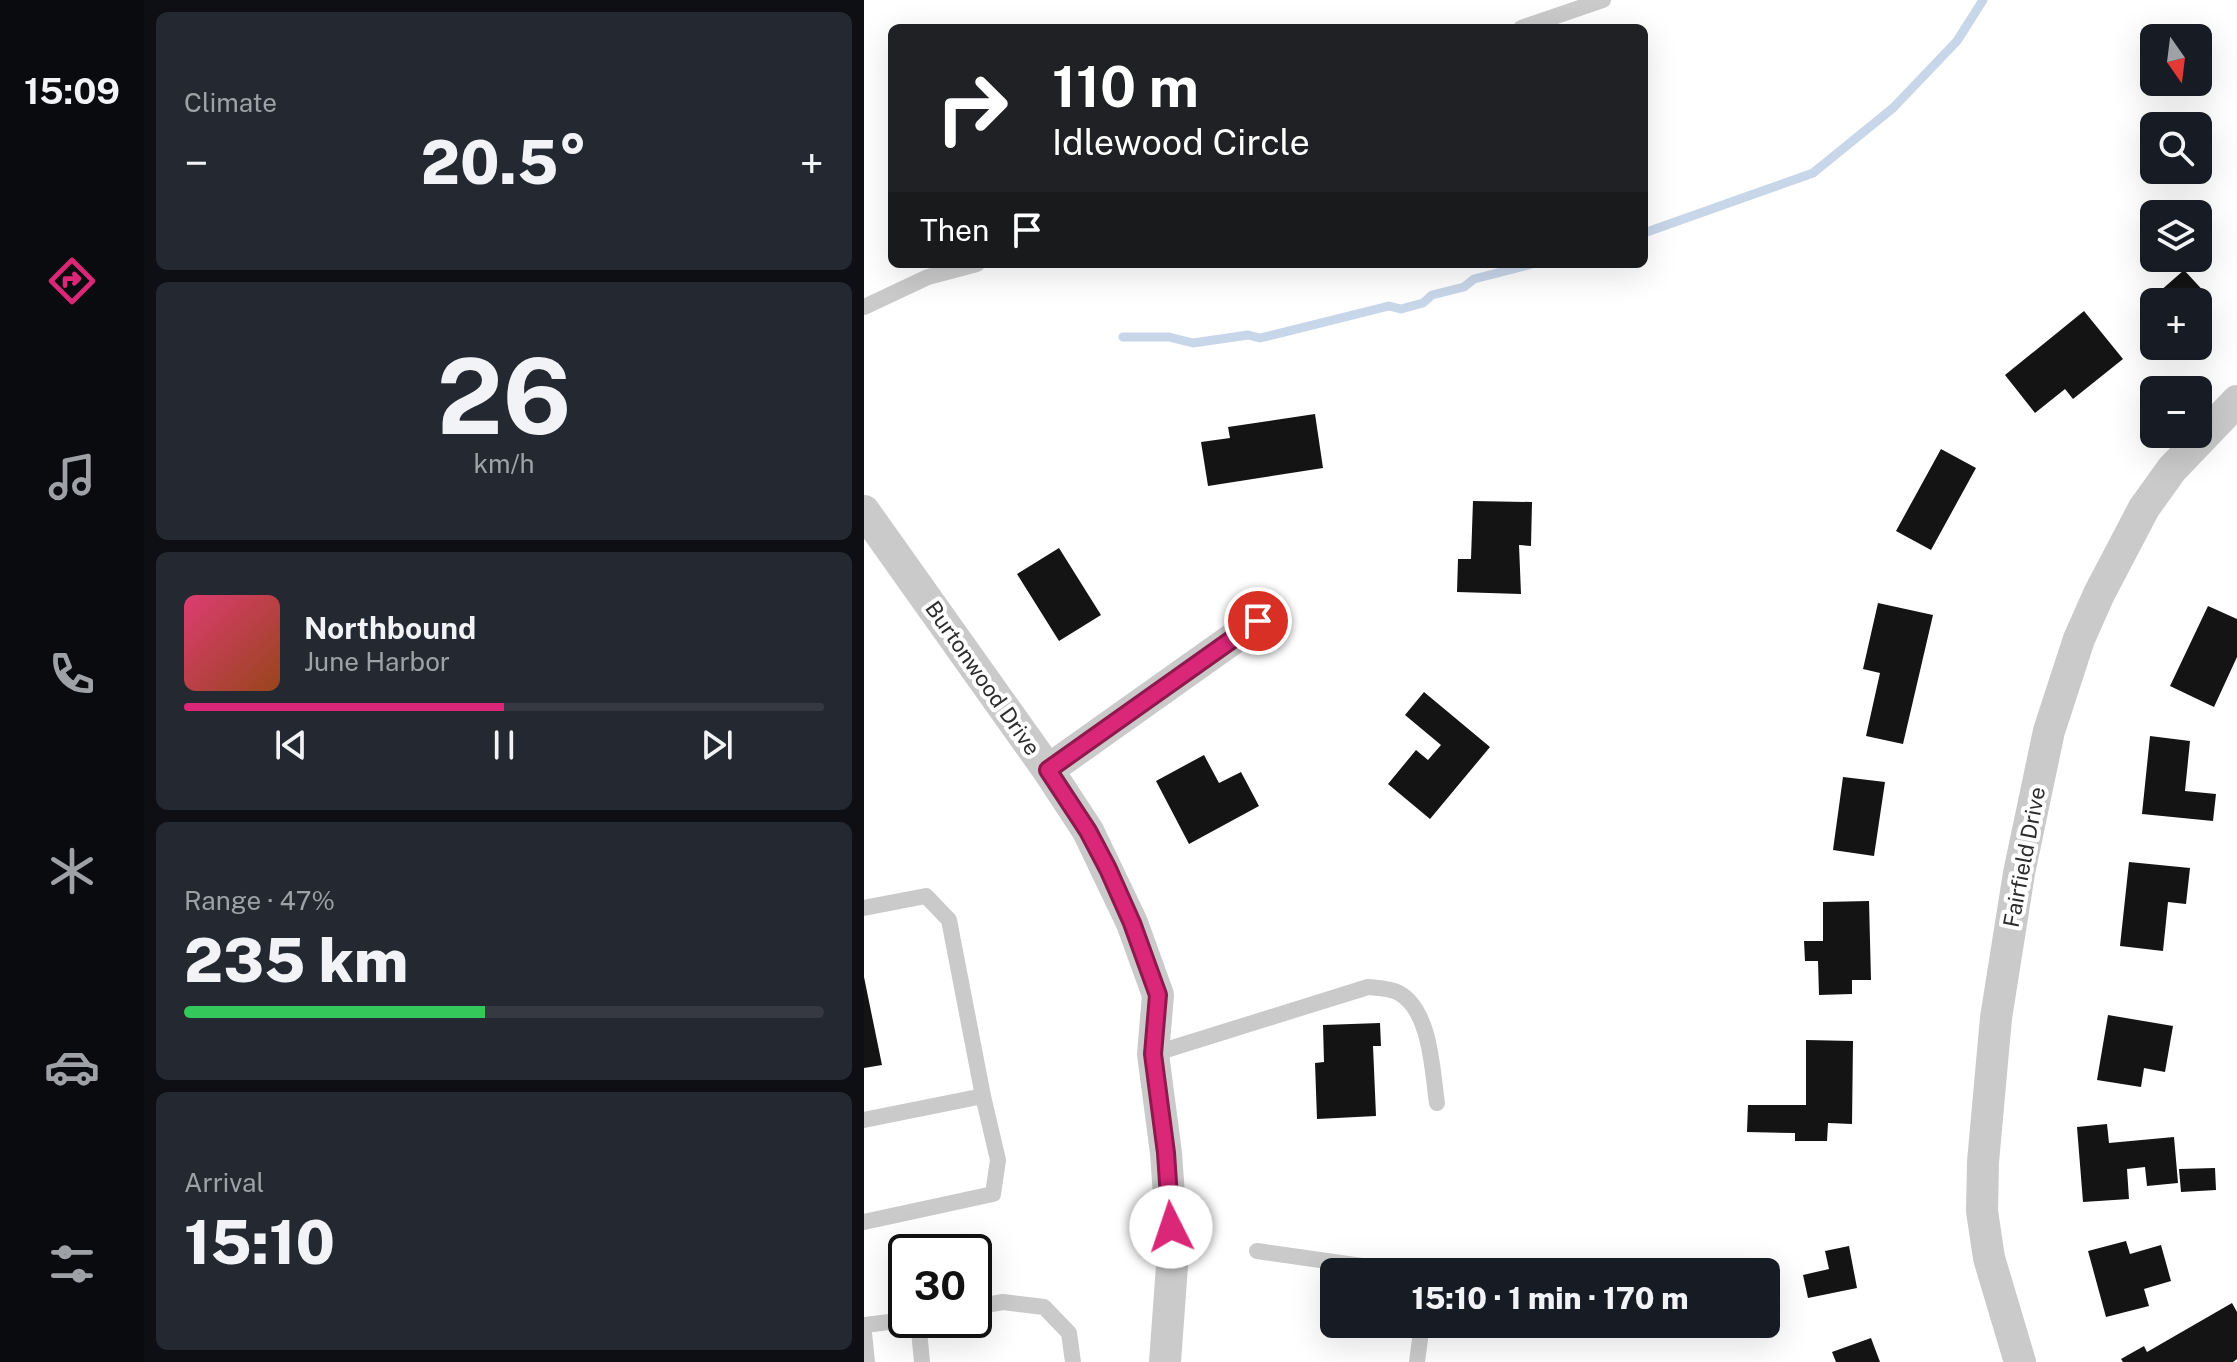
<!DOCTYPE html>
<meta charset="utf-8">
<style>
:root{--surface:#171b24;--page:#242831;--text:#f1f3f6;--muted:#9ea1a6;--line:#363941;--accent:#db2777}
body{margin:0;font-family:"Public Sans",sans-serif;background:var(--page);color:var(--text);height:100vh;display:flex;flex-direction:column;font-size:30px;white-space:nowrap}
*{box-sizing:border-box;margin:0}
p{font-size:26px;color:var(--muted)}
.icon{flex:none;width:44px;height:44px;fill:none;stroke:currentColor;stroke-width:2;stroke-linecap:round;stroke-linejoin:round}
.map{position:relative;flex:1;overflow:hidden}
.details{display:flex;flex-direction:column;gap:12px;padding:12px;background:#0d0f14;width:720px}
.details>*{flex:none}
.hud{position:absolute;left:24px;top:24px;width:760px;height:244px;border-radius:12px;box-shadow:0 8px 32px #0002;background:#202124;color:#fff;overflow:hidden}
.needle{width:52px;rotate:166deg}
.tools{position:absolute;left:1276px;top:24px;display:grid;gap:16px}
.tools a{display:grid;place-items:center;width:72px;height:72px;border-radius:12px;background:var(--surface);box-shadow:0 8px 32px #0002;font-size:40px}
.speed{position:absolute;left:24px;top:1234px;display:flex;gap:16px;font-size:40px;font-weight:700;text-align:center}
.speed>*{display:grid;place-content:center;width:104px;height:104px;border-radius:50%;background:var(--surface);box-shadow:0 8px 32px #0002;line-height:1}
.speed .limit{border:4px solid #111;border-radius:12px;background:#fff;color:#111}
.pin{position:absolute;display:grid;place-items:center;width:68px;height:68px;color:#fff;margin:-34px;border:4px solid #fff;border-radius:50%;box-shadow:0 2px 8px #0007}
.me{position:absolute;width:88px;margin:-44px;rotate:356deg;stroke-linejoin:round;filter:drop-shadow(0 0 6px #0008)}
.turn{display:flex;align-items:center;gap:28px;height:168px;padding:0 32px;font-size:36px}
.turn .icon{width:104px;height:104px;stroke-width:2.5}
.turn b{display:block;font-size:56px;line-height:68px}
.then{display:flex;align-items:center;height:76px;padding:0 32px;background:#0003;gap:16px;font-size:30px}
.big{font-size:60px;font-weight:800;line-height:1.1}
.details .widget{flex:1;display:flex;flex-direction:column;justify-content:center;gap:12px;min-width:0;padding:0 28px;border-radius:12px;background:var(--page)}
.details .dial{align-items:center;gap:0}
.dial b{font-size:104px;line-height:1}
.song{display:flex;align-items:center;gap:24px}
.cover{width:96px;height:96px;border-radius:12px;background:linear-gradient(135deg,hsl(340 70% 55%),hsl(20 70% 35%))}
.played{height:8px;border-radius:4px;background:linear-gradient(90deg,var(--accent) 50%,var(--line) 50%)}
.keys{display:flex;justify-content:space-around;direction:ltr}
.heat{display:flex;justify-content:space-between;align-items:center;font-size:44px;direction:ltr}
.charge{height:12px;border-radius:6px;background:linear-gradient(90deg,#34c759 47%,var(--line) 0)}
.trip{position:absolute;left:456px;top:1258px;width:460px;height:80px;border-radius:12px;background:var(--surface);box-shadow:0 8px 32px #0002;font-weight:800;line-height:80px;text-align:center}
main{display:flex;flex:1;min-height:0}
.menu{display:flex;flex-direction:column;width:144px;justify-content:space-around;align-items:center;background:#090b0e;color:var(--muted)}
.menu .icon{width:56px;height:56px}
.menu .on{color:var(--accent)}
.menu b{font-size:36px;color:var(--text)}
.map>svg:first-child{display:block}
.lines{fill:none;stroke-linecap:round;stroke-linejoin:round}
.stream{stroke:#c8d6e9;stroke-width:9}
.building{fill:#141414}
.service{stroke:#cacaca;stroke-width:16}
.minor{stroke:#cacaca;stroke-width:32}
.route-casing{stroke:#8e194d;stroke-width:20}
.route{stroke:#db2777;stroke-width:14}
.labels{text-anchor:middle;dominant-baseline:central;stroke-width:8;stroke-linejoin:round;paint-order:stroke}
.street-label{font-size:22px;fill:#2d2d2d;stroke:#fff}
</style>
<main>
<nav class="menu">
<b>15:09</b>
<svg class="icon on" aria-label="directions" viewBox="0 0 24 24"><path d="M12 3l9 9-9 9-9-9zM9 14v-3h6M13 9l2 2-2 2"/></svg>
<svg class="icon" aria-label="music" viewBox="0 0 24 24"><path d="M9 18V5l10-2v13"/><circle cx="6" cy="18" r="3"/><circle cx="16" cy="16" r="3"/></svg>
<svg class="icon" aria-label="phone" viewBox="0 0 24 24"><path d="M5 4h4l2 5-3 2q2 4 5 5l2-3 5 2v4C11 20 4 13 5 4z"/></svg>
<svg class="icon" aria-label="climate" viewBox="0 0 24 24"><path d="M12 3v18M4 7l16 10M4 17L20 7"/></svg>
<svg class="icon" aria-label="car" viewBox="0 0 24 24"><path d="M5 17H2v-5l4-1 3-4h7l3 4 3 1v5h-3M9 17h6M6 11h13"/><circle cx="7" cy="17" r="2"/><circle cx="17" cy="17" r="2"/></svg>
<svg class="icon" aria-label="filters" viewBox="0 0 24 24"><path d="M4 7h16M4 17h16"/><circle cx="9" cy="7" r="2"/><circle cx="15" cy="17" r="2"/></svg>
</nav>
<section class="details">
<div class="widget"><p>Climate</p>
<div class="heat"><a>−</a><b class="big">20.5°</b><a>+</a></div>
</div>
<div class="widget dial"><b>26</b><p>km/h</p></div>
<div class="widget">
<div class="song"><i class="cover"></i><div><b>Northbound</b><p>June Harbor</p></div></div>
<div class="played"></div>
<div class="keys"><svg class="icon" aria-label="previous" viewBox="0 0 24 24"><path d="M18 5L8 12l10 7zM5 5v14"/></svg><svg class="icon" aria-label="pause" viewBox="0 0 24 24"><path d="M8 5v14M16 5v14"/></svg><svg class="icon" aria-label="next" viewBox="0 0 24 24"><path d="M6 5l10 7-10 7zM19 5v14"/></svg></div>
</div>
<div class="widget"><p>Range · 47%</p><b class="big">235 km</b><div class="charge"></div></div>
<div class="widget"><p>Arrival</p><b class="big">15:10</b></div>
</section>
<div class="map">
<svg width="1373" height="1362" viewBox="0 0 1373 1362">
<rect width="100%" height="100%" fill="#fff"/>
<g class="lines">
<path class="stream" d="M780 233 949 173 1029 108 1093 41 1119 0
M259 337H305L329 343 384 335 396 338 525 306 537 309 559 303 568 295 600 287 610 279 668 264"/>
</g>
<path class="building" d="M1320 270 1345 297 1334 307V302H1304L1295 292Z
M1220 311 1259 359 1209 399 1201 389 1171 413 1141 375Z
M451 414 459 468 344 486 337 442 366 438 364 427Z
M1077 449 1112 468 1067 550 1032 531Z
M609 501 668 502 667 546 655 545 657 594 593 592 594 559H607Z
M195 548 237 615 195 641 153 574Z
M1014 603 1069 615 1039 744 1002 736 1016 673 999 669Z
M1344 606 1373 619V657L1350 707 1306 686Z
M560 692 626 747 566 819 524 784 552 750 564 760 577 745 541 715Z
M1286 736 1326 741 1321 791 1352 794 1349 821 1278 814Z
M340 755 355 783 377 772 395 806 325 844 292 781Z
M979 777 1021 782 1010 856 969 850Z
M1265 862 1326 868 1322 904 1304 902 1299 951 1256 946Z
M1005 901 1007 980H988V994L955 995 954 961H941L940 941H959V902Z
M0 977 18 1065 0 1068Z
M1244 1015 1309 1026 1301 1072 1280 1068 1277 1087 1233 1080Z
M516 1023 517 1046H509L512 1116 453 1119 451 1063 460 1062 459 1025Z
M942 1040 989 1041 988 1124 964 1123 963 1141H931V1133L883 1132 884 1105H942Z
M1243 1124 1245 1143 1310 1137 1314 1183 1283 1186 1281 1167 1263 1169 1265 1199 1219 1202 1213 1127Z
M1351 1168 1352 1190 1317 1192 1315 1169Z
M1262 1241 1266 1254 1297 1245 1307 1281 1280 1289 1285 1306 1242 1317 1224 1251Z
M985 1246 993 1288 944 1298 939 1275 965 1269 961 1251Z
M1368 1303 1373 1312V1359L1369 1362H1259L1257 1359 1280 1346 1283 1352Z
M1007 1338 1016 1362H972L968 1352Z"/>
<g class="lines">
<path class="service" d="M657 28 739 0
M0 307 64 277 113 264
M0 908 62 896 85 920 119 1096 0 1120
M289 1054 504 987C513 988 526 988 535 993 567 1011 568 1070 573 1103
M0 1222 129 1194 134 1160 119 1096
M393 1251 540 1272
M110 1307 139 1302 180 1307 205 1333 209 1362
M54 1320 58 1362
M0 1325 42 1320
M0 1333 3 1362
M553 1362 558 1324"/>
<path class="minor" d="M0 511 184 770 224 831 268 923 294 995 289 1054 302 1153 309 1252 301 1362
M184 770 394 621
M1156 1362 1125 1258 1118 1211 1119 1162 1132 1018 1155 873 1185 731 1215 639 1235 594 1280 508 1308 469 1373 401"/>
</g>
<g class="lines">
<g class="route-casing">
<path id="route" d="M307 1227 302 1153 289 1054 294 995 268 923 244 869 224 831 184 770 394 621"/>
</g>
<use href="#route" class="route"/>
</g>
<g class="labels">
<g class="street-label">
<text transform="translate(119 678) rotate(55)">Burtonwood Drive</text>
<text transform="translate(1160 857) rotate(-79)">Fairfield Drive</text>
</g>
</g>
</svg>
<div class="tools">
<a><svg class="needle" viewBox="-14 -14 28 28"><path d="M0-13l5 13h-10z" fill="#e53935"/><path d="M0 13l5-13h-10z" fill="#9ea1a6"/></svg></a>
<a><svg class="icon" aria-label="search" viewBox="0 0 24 24"><circle cx="10" cy="10" r="6"/><path d="M15 15l6 6"/></svg></a>
<a><svg class="icon" aria-label="layers" viewBox="0 0 24 24"><path d="M12 4l9 5-9 5-9-5zM3 14l9 5 9-5"/></svg></a>
<a>+</a>
<a>−</a>
</div>
<div class="speed"><div class="limit">30</div></div>
<div class="pin" style="left:394px;top:621px;background:#d93025"><svg class="icon" aria-label="arrive" viewBox="0 0 24 24"><path d="M6 21V4h12l-3 4 3 4H6"/></svg></div>
<svg class="me" style="left:307px;top:1227px" viewBox="-20 -20 40 40"><circle r="19" fill="#fff"/><path d="M0-13L10 11 0 6-10 11z" fill="#db2777"/></svg>
<div class="trip">15:10 · 1 min · 170 m</div>
<div class="hud">
<div class="turn"><svg class="icon" aria-label="right" viewBox="0 0 24 24"><path d="M7 20v-9h11M14 6l5 5-5 5"/></svg><div><b>110 m</b>Idlewood Circle</div></div>
<div class="then">Then<svg class="icon" aria-label="arrive" viewBox="0 0 24 24"><path d="M6 21V4h12l-3 4 3 4H6"/></svg></div>
</div>
</div>
</main>
